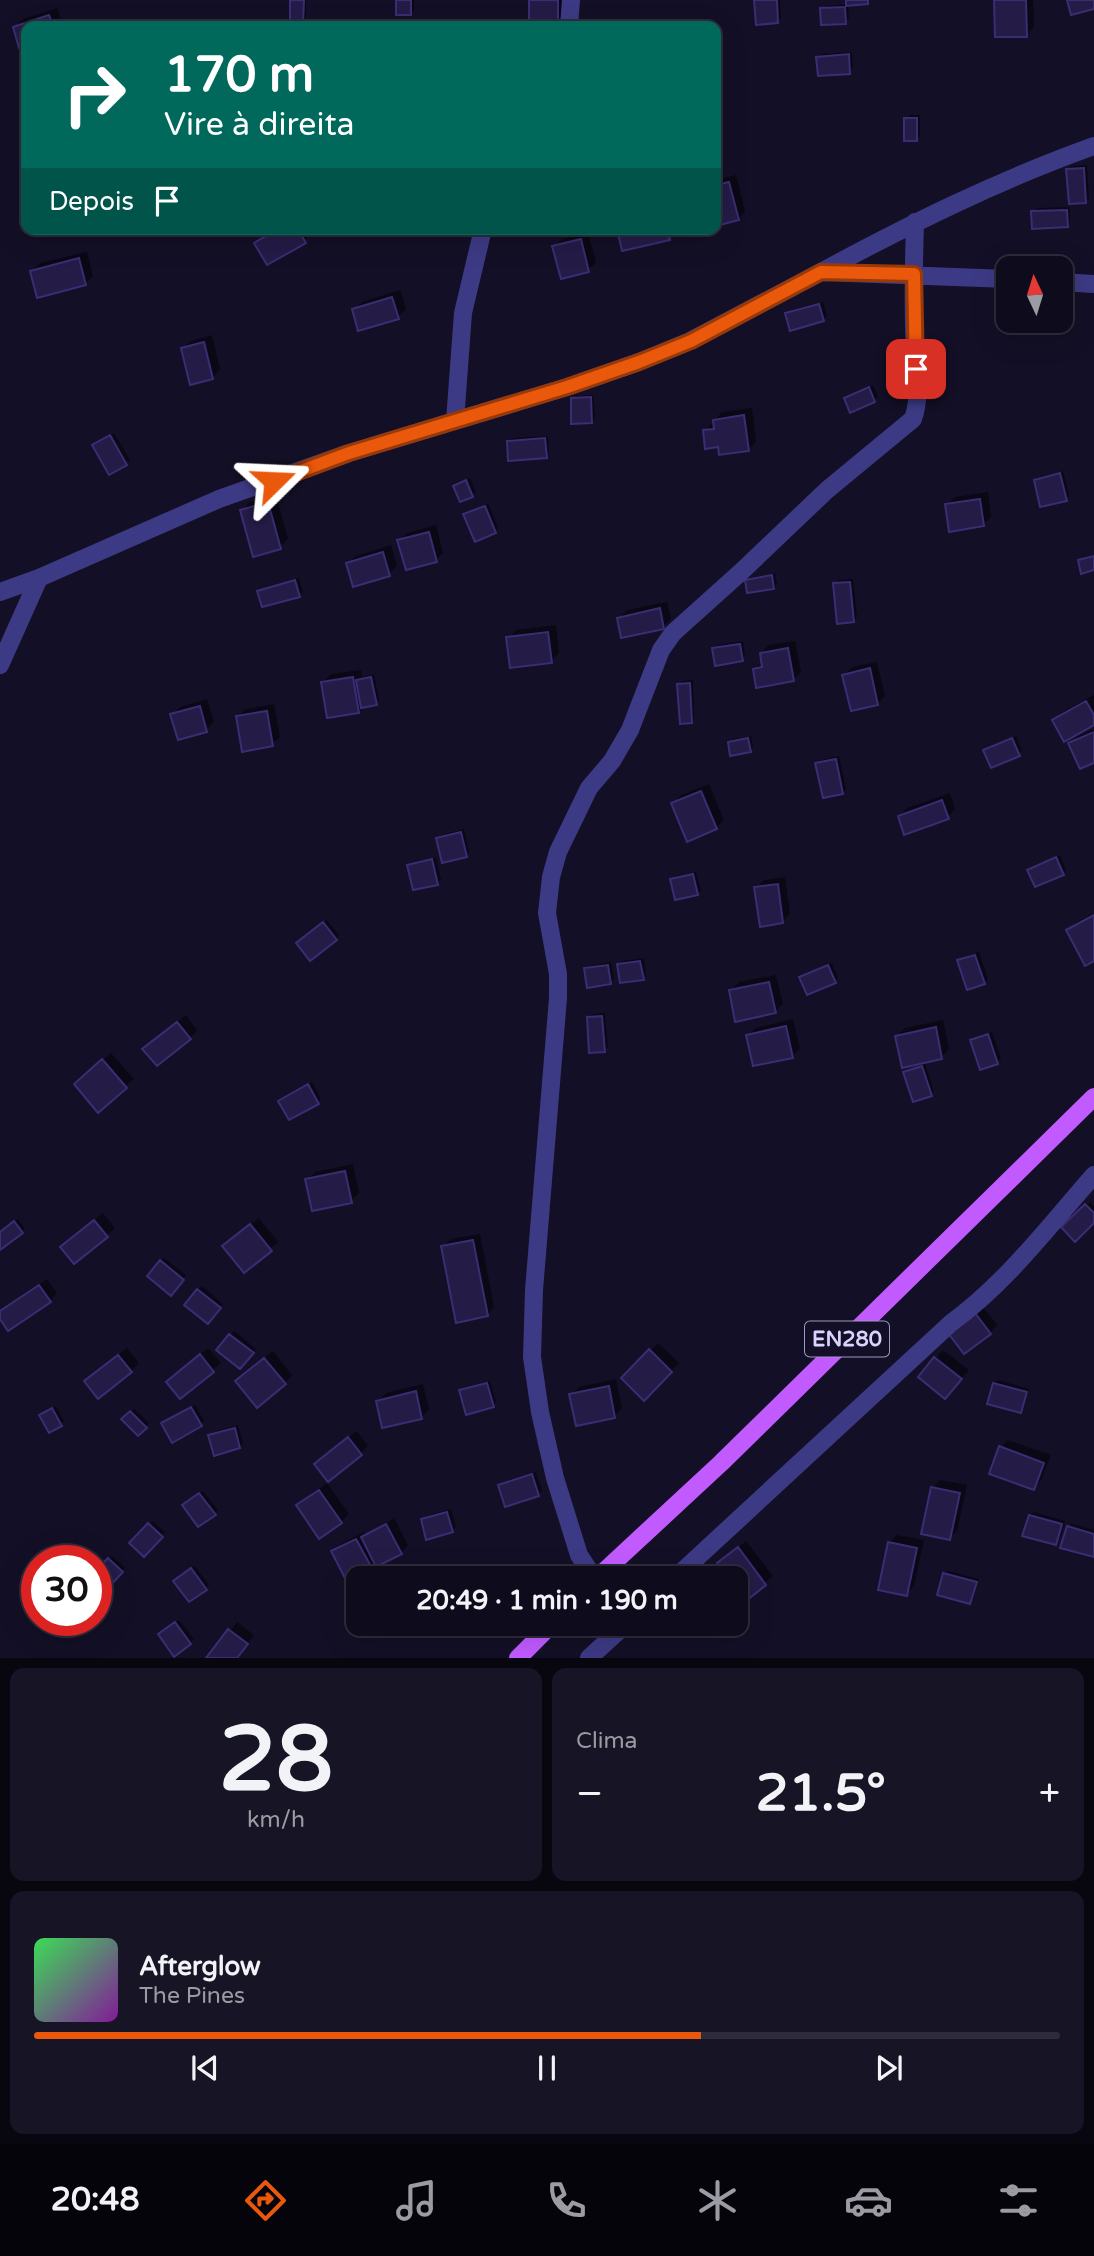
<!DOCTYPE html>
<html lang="pt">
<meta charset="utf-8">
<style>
:root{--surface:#0e0b1c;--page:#171425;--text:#f1f3f6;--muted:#9b9ba3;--line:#2e2b3b;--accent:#ea580c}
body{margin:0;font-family:"Varela Round",sans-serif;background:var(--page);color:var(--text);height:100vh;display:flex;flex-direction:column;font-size:26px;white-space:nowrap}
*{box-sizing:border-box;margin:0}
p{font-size:23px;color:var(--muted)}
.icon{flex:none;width:38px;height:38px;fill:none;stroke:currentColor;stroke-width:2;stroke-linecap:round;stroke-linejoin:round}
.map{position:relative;height:1658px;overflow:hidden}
.side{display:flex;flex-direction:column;gap:10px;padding:10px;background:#08060f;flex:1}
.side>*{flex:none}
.hud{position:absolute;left:21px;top:21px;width:700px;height:214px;border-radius:14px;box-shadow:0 7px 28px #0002,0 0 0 2px var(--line);background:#00695c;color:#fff;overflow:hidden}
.needle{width:46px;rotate:356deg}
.controls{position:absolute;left:996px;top:256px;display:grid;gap:14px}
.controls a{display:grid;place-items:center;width:77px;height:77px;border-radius:14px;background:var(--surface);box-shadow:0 7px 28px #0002,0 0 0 2px var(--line);font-size:35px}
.speed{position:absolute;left:21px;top:1545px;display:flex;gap:14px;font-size:35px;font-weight:700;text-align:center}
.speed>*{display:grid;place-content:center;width:91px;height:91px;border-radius:50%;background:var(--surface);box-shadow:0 7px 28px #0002,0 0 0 2px var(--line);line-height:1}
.speed .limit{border:10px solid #d22;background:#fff;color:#111}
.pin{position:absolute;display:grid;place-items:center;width:60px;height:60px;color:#fff;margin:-30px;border-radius:14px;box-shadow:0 4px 10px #0006}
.me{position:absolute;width:77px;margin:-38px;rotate:69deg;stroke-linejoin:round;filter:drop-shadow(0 0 5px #0008)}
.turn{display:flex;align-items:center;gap:24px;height:147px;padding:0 28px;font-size:32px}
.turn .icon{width:91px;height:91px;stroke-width:2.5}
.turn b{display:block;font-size:49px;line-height:60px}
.then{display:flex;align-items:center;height:66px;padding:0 28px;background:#0003;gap:14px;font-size:26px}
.big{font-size:52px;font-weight:700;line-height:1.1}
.side .tile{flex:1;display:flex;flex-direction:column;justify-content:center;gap:10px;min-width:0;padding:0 24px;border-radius:14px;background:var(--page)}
.side .dial{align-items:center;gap:0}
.dial b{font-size:91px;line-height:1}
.song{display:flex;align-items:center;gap:21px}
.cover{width:84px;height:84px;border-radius:10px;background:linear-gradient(135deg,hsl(130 70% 55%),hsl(290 70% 35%))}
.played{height:7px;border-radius:4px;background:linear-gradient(90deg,var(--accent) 65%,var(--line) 65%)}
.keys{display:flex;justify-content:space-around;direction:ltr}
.heat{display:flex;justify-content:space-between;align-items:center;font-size:38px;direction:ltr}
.side .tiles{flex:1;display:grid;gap:10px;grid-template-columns:1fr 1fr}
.tile:last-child{grid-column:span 2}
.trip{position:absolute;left:346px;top:1566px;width:402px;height:70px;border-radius:14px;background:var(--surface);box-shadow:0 7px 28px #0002,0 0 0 2px var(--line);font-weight:700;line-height:70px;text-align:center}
.dock{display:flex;height:112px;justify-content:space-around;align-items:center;background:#06040b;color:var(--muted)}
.dock .icon{width:49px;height:49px}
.dock .active{color:var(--accent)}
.dock b{font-size:32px;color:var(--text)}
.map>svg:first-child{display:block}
.shadow{fill:#0007}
.building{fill:#241b47;stroke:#3b2d73;stroke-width:2}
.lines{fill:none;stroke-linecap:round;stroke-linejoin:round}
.street{stroke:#3d3a85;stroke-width:18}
.primary{stroke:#c25bff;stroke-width:18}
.route-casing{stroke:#983908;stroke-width:18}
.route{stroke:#ea580c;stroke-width:12}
.labels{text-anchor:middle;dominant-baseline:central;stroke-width:7;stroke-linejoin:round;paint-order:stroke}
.shield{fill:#130f26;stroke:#9e99be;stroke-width:2}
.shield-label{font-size:21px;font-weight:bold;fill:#d9d4ff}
</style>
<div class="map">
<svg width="1094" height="1658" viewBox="0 0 1094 1658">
<rect width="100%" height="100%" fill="#130f26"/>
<path class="shadow" d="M292 0H306V22L302 26Z
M397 0H414V10L411 13Z
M531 0H565V26H530Z
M756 0H780L781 18 777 22Z
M996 0H1033L1034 27 1026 35Z
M848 4 849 18 845 22 822 9 825 6Z
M57 8 63 26H26V44L21 45 15 27 23 19Z
M852 52 853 68 849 72 818 57 822 54Z
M910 115H920V136L916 140 906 119Z
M1087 165 1089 198 1085 202 1068 170 1071 166Z
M736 175 745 211 738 219 716 224V180Z
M1070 207V222L1067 225 1033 212 1037 208Z
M275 229H310L312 233 304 241 256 244Z
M619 229H677V231L669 238Z
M588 232 596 262 588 270 554 247 562 239Z
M87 252 93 276 85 284 32 271 40 263Z
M400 290 406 309 398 317 354 310 362 302Z
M823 302 827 316 823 320 787 314 790 310Z
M212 335 220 369 213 377 183 348 191 341Z
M873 385 878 397 874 400 846 399Z
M593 395 595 418 591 422 572 399 576 396Z
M752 408 756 442 748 450 720 445 705 431 722 412Z
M114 433 130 460 110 473 97 442Z
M548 436 549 453 546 456 509 441 513 438Z
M1063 471 1069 496 1066 499 1035 480 1039 477Z
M470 478 476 492 472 495 455 487Z
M988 492 991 517 983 525 947 505 955 497Z
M276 495 288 539 280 547 254 555 242 511 249 503Z
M488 503 498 528 495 532 465 515Z
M436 525 443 553 436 560 399 541 407 533Z
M391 545 397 566 389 574 348 563 356 556Z
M775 573 777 584 774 587 747 581 750 578Z
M299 578 303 592 299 595 259 592 263 588Z
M853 579 857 617 853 621 835 584 838 580Z
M667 602 671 619 663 627 619 618 627 610Z
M556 625 559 653 551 661 508 638 516 630Z
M743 641 745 656 742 659 714 649 718 645Z
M795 641 801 672 793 680 755 669 763 661 761 653 769 645Z
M877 662 885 696 878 703 844 675 852 667Z
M361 670 362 677 374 674 379 700 376 703 366 705 359 712 323 682 331 674Z
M693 680 694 718 691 721 679 684 682 681Z
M1094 695V723L1054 720 1062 712Z
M207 699 214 722 206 730 172 715 180 707Z
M274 704 280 737 272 744 238 716 246 709Z
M1094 729V761L1070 744 1078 736Z
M751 736 753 747 750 751 730 743 733 739Z
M1016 736 1022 751 1019 754 985 751Z
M839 756 846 789 843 793 817 764 821 760Z
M709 784 724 820 716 828 673 803 681 795Z
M950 793 955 809 948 817 900 816 907 808Z
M464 829 469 852 466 855 438 838 441 835Z
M1060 855 1066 870 1063 874 1029 870Z
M436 857 441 880 437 883 409 866 413 862Z
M696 872 701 890 697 894 672 880 676 876Z
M785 877 790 914 782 922 756 888 764 880Z
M1094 913V959L1068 930 1076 922Z
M327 920 339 935 336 939 302 940Z
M979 952 988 979 984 983 959 961 962 957Z
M644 958 646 975 643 978 619 965 622 961Z
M611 962 614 979 610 982 586 969 589 966Z
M832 963 838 978 835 981 801 978Z
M776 975 783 1004 775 1011 731 990 739 982Z
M605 1013 608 1047 604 1050 588 1018 592 1014Z
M186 1015 197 1030 190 1038 153 1041Z
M793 1019 800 1049 792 1056 748 1035 756 1028Z
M943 1020 949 1049 941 1057 924 1061 934 1091 931 1094 905 1072 923 1064 897 1036 905 1028Z
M992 1032 1001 1059 997 1062 972 1040 975 1037Z
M111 1053 134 1079 98 1110 84 1076Z
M312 1082 321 1099 318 1102 280 1101Z
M353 1164 359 1193 351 1201 307 1180 315 1172Z
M1090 1202 1094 1206V1221L1064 1227Z
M103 1213 115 1228 75 1262 70 1239Z
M259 1218 278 1242 244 1271 232 1239Z
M18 1219 25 1229 0 1247V1233Z
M480 1234 494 1307 487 1315 443 1247 451 1239Z
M164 1258 186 1275 174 1290 161 1261Z
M47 1279 57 1293 50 1301 0 1316V1313L6 1306Z
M202 1286 223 1304 211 1319 186 1305Z
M983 1307 997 1325 990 1333H951Z
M234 1331 256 1349 243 1363 219 1349Z
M658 1343 679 1363 644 1398 623 1378Z
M127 1348 139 1363 131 1371 94 1374Z
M208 1348 221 1363 180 1397 176 1374Z
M943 1350 969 1370 953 1389 920 1377Z
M273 1351 292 1375 285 1383 245 1373Z
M616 1379 622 1408 615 1416 577 1424 571 1395 579 1387Z
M998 1380 1029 1389 1024 1408 1020 1412 989 1403 995 1383Z
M490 1381 496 1402 493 1406 461 1391 465 1387Z
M423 1384 429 1409 422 1417 378 1401 386 1393Z
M195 1405 204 1421 201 1425 167 1420Z
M56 1406 64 1421 61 1424 45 1412Z
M134 1409 149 1423 138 1434 124 1419Z
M238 1425 243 1443 240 1446 210 1436 213 1432Z
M357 1431 368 1446 361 1453 324 1457Z
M1008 1440 1051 1455 1041 1480 1034 1488 1001 1447Z
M536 1472 542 1491 539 1494 506 1504 500 1486 503 1482Z
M940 1480 967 1485 957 1531 949 1538 933 1488Z
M327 1483 349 1514 341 1522 298 1505Z
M203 1491 218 1510 215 1513 187 1502Z
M451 1509 456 1527 452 1530 423 1520 426 1516Z
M1034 1512 1065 1521 1059 1540 1056 1543 1030 1515Z
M394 1518 408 1545 401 1553 375 1562 371 1567 333 1552 341 1544 364 1532 366 1535Z
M152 1521 165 1532 144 1555 131 1543Z
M1072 1524 1094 1530V1555L1068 1527Z
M897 1535 924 1540 914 1586 906 1594 889 1543Z
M746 1541 773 1576 746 1598 737 1586V1578H731L719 1563Z
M112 1556 125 1568 104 1590 96 1572Z
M195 1566 209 1585 190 1600 179 1577Z
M948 1571 979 1579 973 1599 970 1602 945 1574Z
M179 1620 194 1639 175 1654 164 1631Z
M237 1622 254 1635 237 1658H208Z"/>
<path class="building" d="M290 0H304L303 26H290Z
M396 0H411V15H396Z
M529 0H558V26H529Z
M754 0H777L778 23 756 25Z
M846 0H868V4L846 6Z
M994 0H1026L1027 37H995Z
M1067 0H1094V9L1071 15Z
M845 7 846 24 821 25 820 8Z
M49 15 53 26H26V46L19 48 13 27Z
M849 54 850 74 818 76 816 57Z
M904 118H917V141H904Z
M1084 168 1086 203 1069 204 1066 169Z
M729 182 739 220 716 226V185Z
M1067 210 1068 227 1032 229 1031 211Z
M278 229H298L306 243 267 265 254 243Z
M617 229H667L670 240 622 251Z
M581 239 589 272 561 279 552 246Z
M79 258 86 285 37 298 30 271Z
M392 297 399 319 358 331 352 309Z
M819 304 824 321 790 331 785 313Z
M204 342 213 379 190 385 181 348Z
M869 387 875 402 850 413 844 398Z
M591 397 592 423 571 424V398Z
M744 415 749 451 719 455 718 447 705 449 703 430 714 429 713 420Z
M110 435 127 465 109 475 92 445Z
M545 438 547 458 508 461 507 441Z
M1060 473 1067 501 1040 507 1034 480Z
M466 480 473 497 460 502 453 486Z
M980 499 984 526 949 532 945 504Z
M268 502 281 549 253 557 240 510Z
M485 506 496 533 475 542 463 514Z
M429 532 437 562 406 570 397 540Z
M383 552 390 576 353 587 346 563Z
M1094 556V570L1081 574 1078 560Z
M772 575 774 589 747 593 745 580Z
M295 580 300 597 262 607 257 591Z
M850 582 854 622 837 624 833 583Z
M660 608 664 629 621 638 617 618Z
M548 632 552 663 510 668 506 637Z
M740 644 743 661 715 666 712 648Z
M788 648 794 681 756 688 753 669 762 667 760 653Z
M870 668 878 705 851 711 842 675Z
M353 677 359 713 327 718 321 682Z
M371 677 377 705 361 708 356 680Z
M690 683 692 723 680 724 677 684Z
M1086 701 1094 715V725L1064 742 1052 720Z
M200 706 207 732 178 740 170 714Z
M267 711 273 746 242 752 236 716Z
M1094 732V763L1080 769 1068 743Z
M748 738 751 752 730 756 728 742Z
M1012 738 1020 756 991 768 983 750Z
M836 759 843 794 823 798 815 763Z
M701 791 717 829 687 842 671 803Z
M942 800 949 819 904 835 898 816Z
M461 832 467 857 442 863 436 838Z
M1056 857 1064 875 1035 887 1027 870Z
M432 859 438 885 413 890 407 865Z
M693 874 698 895 675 900 670 879Z
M778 884 783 923 760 927 754 887Z
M1094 915V961L1085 966 1066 930Z
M323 922 337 940 310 961 296 943Z
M975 955 985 984 967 990 957 960Z
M640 961 644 980 620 983 617 964Z
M608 965 611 984 587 988 584 968Z
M828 965 836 983 807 995 799 977Z
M769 982 776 1013 735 1022 729 990Z
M602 1016 605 1052 589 1053 587 1017Z
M177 1022 191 1039 157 1066 142 1049Z
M786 1026 793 1058 753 1066 746 1035Z
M936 1027 942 1059 902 1068 895 1036Z
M988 1034 998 1064 980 1070 970 1040Z
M102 1059 127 1088 98 1113 74 1084Z
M922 1066 932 1096 913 1102 903 1072Z
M308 1084 319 1104 289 1120 278 1101Z
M345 1171 352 1203 312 1211 305 1179Z
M1085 1204 1094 1213V1223L1075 1242 1061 1227Z
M94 1220 108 1237 74 1264 60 1247Z
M14 1221 23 1233 0 1250V1232Z
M250 1224 272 1251 244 1273 222 1246Z
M473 1240 488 1316 456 1323 441 1246Z
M160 1260 184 1280 171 1296 147 1276Z
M39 1285 51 1302 8 1331 0 1319V1311Z
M197 1289 221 1308 208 1324 184 1305Z
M975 1313 991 1334 964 1354 948 1333Z
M229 1334 254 1353 240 1369 216 1350Z
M649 1349 672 1372 644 1401 621 1378Z
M200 1354 214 1372 180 1399 166 1382Z
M118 1355 132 1372 98 1399 84 1381Z
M934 1357 962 1379 945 1399 918 1377Z
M264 1358 286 1384 257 1408 235 1381Z
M487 1383 494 1407 466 1415 459 1390Z
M993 1383 1027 1392 1021 1413 987 1404Z
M609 1386 615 1418 576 1426 569 1394Z
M416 1391 422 1419 382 1428 376 1401Z
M191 1407 202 1426 172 1443 161 1423Z
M52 1408 62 1426 49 1433 39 1415Z
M130 1411 147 1428 138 1436 121 1419Z
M235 1428 240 1448 214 1456 208 1435Z
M348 1437 362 1455 328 1482 314 1464Z
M999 1446 1044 1463 1034 1490 989 1474Z
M532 1474 539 1496 505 1507 498 1485Z
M931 1487 960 1493 950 1540 921 1534Z
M319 1490 342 1523 319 1539 296 1505Z
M199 1493 216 1515 198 1527 182 1505Z
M447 1512 453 1532 426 1540 421 1519Z
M1029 1515 1062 1524 1056 1545 1022 1536Z
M148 1523 163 1537 144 1557 129 1543Z
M386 1524 402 1554 376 1567 361 1537Z
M1067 1526 1094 1534V1557L1060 1548Z
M356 1539 372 1568 347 1582 331 1551Z
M888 1542 917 1548 907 1596 878 1590Z
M738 1547 766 1585 746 1601 737 1589V1578H729L717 1563Z
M108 1558 123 1572 104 1592 96 1585V1570Z
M191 1568 207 1590 189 1602 173 1581Z
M943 1573 977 1582 970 1604 937 1595Z
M175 1622 191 1644 174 1657 158 1634Z
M228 1629 248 1644 237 1658H206Z"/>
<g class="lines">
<path class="street" d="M569 26 571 0
M821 272C910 224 999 180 1094 146
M1060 282 1094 284
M455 421 463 313 483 229
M0 592 39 578 219 499 349 453 567 387 639 362 690 341 821 272 1008 279
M0 665 39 578
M594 1578 579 1555 555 1478 540 1412 532 1357 534 1290 558 998V974L547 913 551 877 558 852 589 788 612 761 630 730 661 650 673 633 742 571 827 490 913 419C923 391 914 355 914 326 913 291 914 257 915 222
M675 1578 951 1323C1006 1283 1049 1226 1094 1175
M589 1658 626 1624"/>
<path class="primary" d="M597 1578 721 1463 1094 1097
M518 1658 552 1624"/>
</g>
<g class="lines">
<g class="route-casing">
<path id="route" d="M274 481 349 453 567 387 639 362 691 341 821 272 914 274 916 369"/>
</g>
<use href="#route" class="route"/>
</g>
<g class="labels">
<rect class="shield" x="805" y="1321.5" width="84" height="35" rx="5"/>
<g class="shield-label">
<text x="847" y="1339">EN280</text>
</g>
</g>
</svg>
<div class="controls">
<a><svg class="needle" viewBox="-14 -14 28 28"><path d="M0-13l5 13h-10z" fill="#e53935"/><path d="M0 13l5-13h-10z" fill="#9b9ba3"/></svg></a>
</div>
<div class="speed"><div class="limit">30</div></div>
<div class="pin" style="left:916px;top:369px;background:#d93025"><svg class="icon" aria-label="arrive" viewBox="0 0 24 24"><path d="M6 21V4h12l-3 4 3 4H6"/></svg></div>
<svg class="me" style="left:274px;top:481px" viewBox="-20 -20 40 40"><path d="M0-17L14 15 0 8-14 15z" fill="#ea580c" stroke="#fff" stroke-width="4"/></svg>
<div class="trip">20:49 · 1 min · 190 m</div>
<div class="hud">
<div class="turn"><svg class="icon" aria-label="right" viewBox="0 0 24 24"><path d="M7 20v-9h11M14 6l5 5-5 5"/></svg><div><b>170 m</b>Vire à direita</div></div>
<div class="then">Depois<svg class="icon" aria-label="arrive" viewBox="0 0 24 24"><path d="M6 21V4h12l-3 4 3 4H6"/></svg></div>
</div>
</div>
<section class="side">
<div class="tiles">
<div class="tile dial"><b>28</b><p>km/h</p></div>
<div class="tile"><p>Clima</p>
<div class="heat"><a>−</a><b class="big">21.5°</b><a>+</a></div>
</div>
<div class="tile">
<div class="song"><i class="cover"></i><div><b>Afterglow</b><p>The Pines</p></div></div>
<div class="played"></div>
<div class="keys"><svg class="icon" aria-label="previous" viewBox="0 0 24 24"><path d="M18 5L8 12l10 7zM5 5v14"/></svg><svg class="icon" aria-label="pause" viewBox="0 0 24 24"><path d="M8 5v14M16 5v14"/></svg><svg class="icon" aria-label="next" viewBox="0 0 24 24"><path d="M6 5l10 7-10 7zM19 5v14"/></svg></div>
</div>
</div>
</section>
<nav class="dock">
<b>20:48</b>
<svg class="icon active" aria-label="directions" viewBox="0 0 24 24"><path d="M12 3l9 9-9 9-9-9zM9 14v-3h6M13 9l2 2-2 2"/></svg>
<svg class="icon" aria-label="music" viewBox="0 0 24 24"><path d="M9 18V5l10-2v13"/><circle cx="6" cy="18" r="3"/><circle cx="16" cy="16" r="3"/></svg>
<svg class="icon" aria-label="phone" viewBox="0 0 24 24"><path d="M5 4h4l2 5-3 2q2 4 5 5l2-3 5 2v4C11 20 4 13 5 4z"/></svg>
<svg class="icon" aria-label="climate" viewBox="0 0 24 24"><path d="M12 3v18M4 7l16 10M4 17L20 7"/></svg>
<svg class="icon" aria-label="car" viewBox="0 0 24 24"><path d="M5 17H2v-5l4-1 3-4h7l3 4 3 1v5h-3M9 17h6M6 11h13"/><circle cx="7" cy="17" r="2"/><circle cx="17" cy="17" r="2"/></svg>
<svg class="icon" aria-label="filters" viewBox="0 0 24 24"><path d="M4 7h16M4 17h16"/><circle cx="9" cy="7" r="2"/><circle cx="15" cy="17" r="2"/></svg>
</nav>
